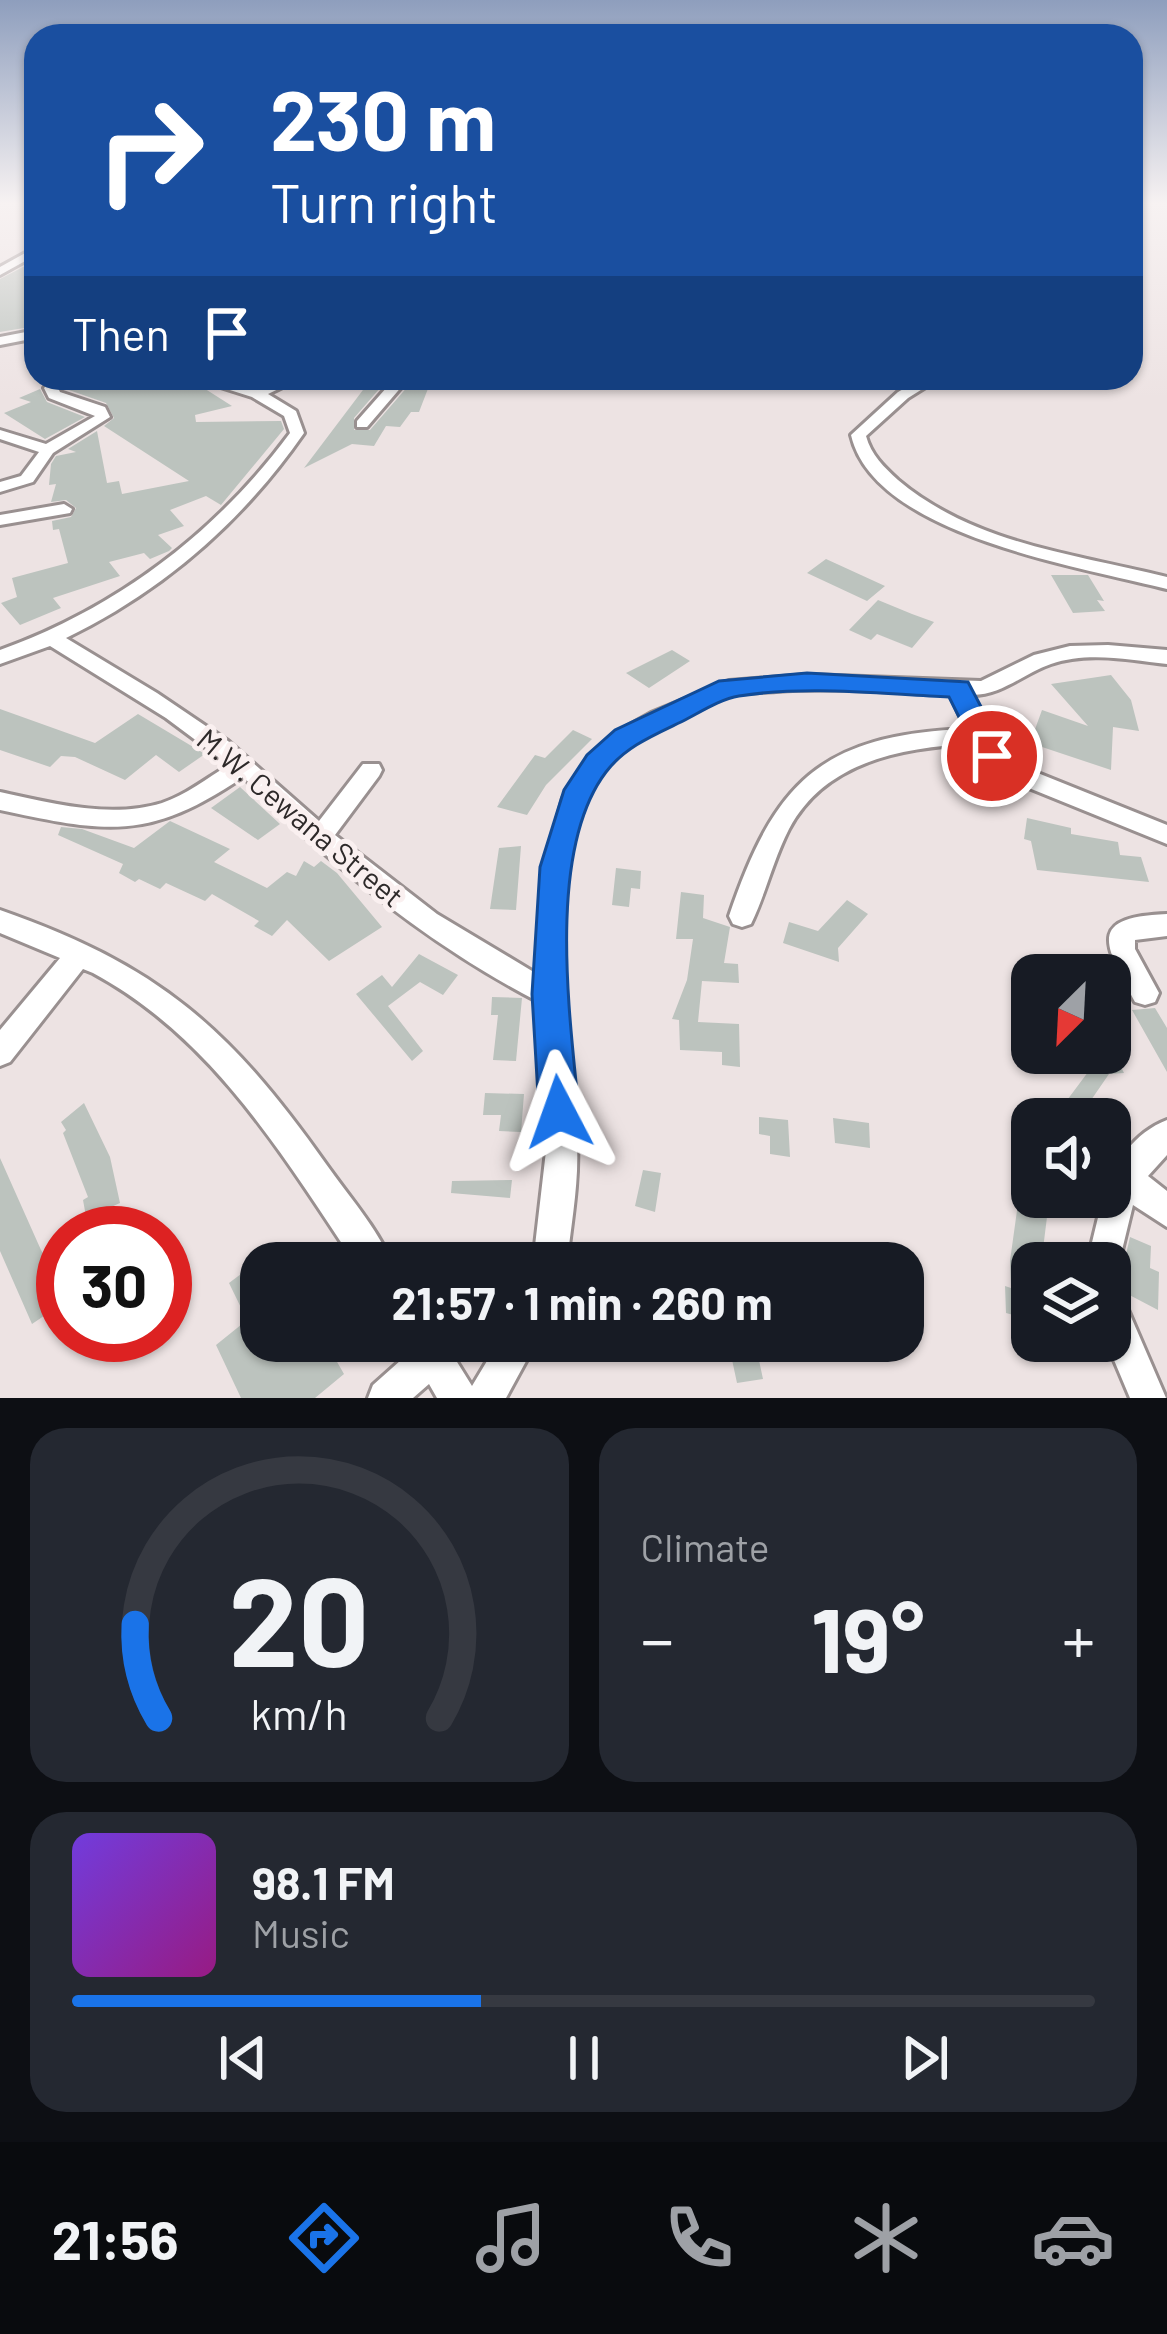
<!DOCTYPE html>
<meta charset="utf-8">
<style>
:root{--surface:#171b24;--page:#242831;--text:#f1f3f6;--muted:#9ea1a6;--line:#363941;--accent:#1a73e8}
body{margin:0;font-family:Barlow,sans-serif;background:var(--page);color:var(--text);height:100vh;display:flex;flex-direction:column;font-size:45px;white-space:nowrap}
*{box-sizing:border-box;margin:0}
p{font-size:39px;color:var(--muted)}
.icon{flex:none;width:66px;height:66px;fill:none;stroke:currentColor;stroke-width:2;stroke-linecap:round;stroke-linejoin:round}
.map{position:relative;height:1398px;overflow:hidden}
.details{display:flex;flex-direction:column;gap:30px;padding:30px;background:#0d0f14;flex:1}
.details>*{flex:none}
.banner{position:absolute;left:24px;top:24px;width:1119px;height:366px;border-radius:36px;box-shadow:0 3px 9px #0004;background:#1a4fa0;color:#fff;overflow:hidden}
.needle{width:78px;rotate:204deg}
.fabs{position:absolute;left:1011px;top:954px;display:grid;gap:24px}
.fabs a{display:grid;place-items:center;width:120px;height:120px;border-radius:24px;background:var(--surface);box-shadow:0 3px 9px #0004;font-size:60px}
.speed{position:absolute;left:36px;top:1206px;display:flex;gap:24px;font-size:60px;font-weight:700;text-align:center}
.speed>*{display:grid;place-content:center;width:156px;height:156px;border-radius:50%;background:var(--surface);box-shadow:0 3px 9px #0004;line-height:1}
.speed .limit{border:18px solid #d22;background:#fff;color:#111}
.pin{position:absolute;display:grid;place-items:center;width:102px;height:102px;color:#fff;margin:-51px;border:6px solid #fff;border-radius:50%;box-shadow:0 3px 12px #0007}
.me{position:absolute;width:132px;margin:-66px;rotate:356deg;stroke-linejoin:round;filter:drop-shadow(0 0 9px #0008)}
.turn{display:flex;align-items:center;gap:42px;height:252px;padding:0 48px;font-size:54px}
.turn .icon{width:156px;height:156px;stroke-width:2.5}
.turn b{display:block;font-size:84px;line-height:102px}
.then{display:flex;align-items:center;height:114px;padding:0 48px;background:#0003;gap:24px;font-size:45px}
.big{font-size:90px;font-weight:700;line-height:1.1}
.details .widget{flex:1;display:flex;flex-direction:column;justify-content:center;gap:18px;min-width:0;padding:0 42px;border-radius:36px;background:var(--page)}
.details .dial{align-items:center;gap:0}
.dial svg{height:312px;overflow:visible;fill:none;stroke:var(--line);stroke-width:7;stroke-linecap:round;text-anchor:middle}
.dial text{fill:var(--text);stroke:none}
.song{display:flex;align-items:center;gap:36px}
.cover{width:144px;height:144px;border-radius:18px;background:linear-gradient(135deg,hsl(260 70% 55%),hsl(310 70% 35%))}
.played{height:12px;border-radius:6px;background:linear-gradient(90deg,var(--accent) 40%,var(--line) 40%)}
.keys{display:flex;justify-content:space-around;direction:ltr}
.heat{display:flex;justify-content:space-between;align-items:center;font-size:66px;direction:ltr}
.details .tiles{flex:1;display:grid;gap:30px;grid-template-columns:1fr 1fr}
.widget:last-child{grid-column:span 2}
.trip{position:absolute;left:240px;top:1242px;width:684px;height:120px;border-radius:36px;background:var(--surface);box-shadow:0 3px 9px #0004;font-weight:700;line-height:120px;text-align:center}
.tabs{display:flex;height:192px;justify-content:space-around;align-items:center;background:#090b0e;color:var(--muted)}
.tabs .icon{width:84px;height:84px}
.tabs .active{color:var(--accent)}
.tabs b{font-size:54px;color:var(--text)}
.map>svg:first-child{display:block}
.building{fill:#bcc3be}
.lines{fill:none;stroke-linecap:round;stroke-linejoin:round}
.minor-casing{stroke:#999090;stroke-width:6}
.minor{fill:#fff;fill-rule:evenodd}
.route{fill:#1a73e8;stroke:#114b97;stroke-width:3}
.labels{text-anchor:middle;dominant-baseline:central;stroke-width:10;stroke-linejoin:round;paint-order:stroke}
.street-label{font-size:30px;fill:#2e2a2a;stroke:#faf0f0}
</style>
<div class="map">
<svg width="1167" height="1398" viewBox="0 0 1167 1398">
<rect width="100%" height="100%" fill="#ede3e3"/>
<path class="building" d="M23 267 36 268V326L0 332V279Z
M92 378H188L232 406 195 415 196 422 281 421 284 429 221 505 206 496 170 510 184 526 158 535 172 548 169 551 150 559 144 553 109 562 120 576 53 598 61 608 20 625 1 603 17 597 12 578 68 563 59 529 53 530 52 521 71 517 76 508 66 500 51 502 56 484 49 485 51 464 56 456 76 452 68 449 97 431 107 483 119 481 122 494 189 481 104 426 114 418 106 403 66 389Z
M372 378 387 380 354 418V430H370L409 385 429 386 419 412H411L400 427 386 426 374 446 352 444 304 468Z
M40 389 47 402 85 417 45 439 4 413 31 402 19 398Z
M826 559 885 586 867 601 807 573Z
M1051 575H1088L1104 601 1097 600 1105 611 1073 613Z
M878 600 912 614 934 622 912 648 877 634 871 640 849 630Z
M672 650 690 661 649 688 626 673Z
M1111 675 1131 700 1139 731 1113 727 1111 770 1030 743 1042 710 1088 726 1051 684Z
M0 709 95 743 138 714 205 754 179 772 156 755 125 780 75 757 61 756 50 767 0 750Z
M573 730 592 739 546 785 527 815 497 807 535 755 545 758Z
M240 787 280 824 258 840 211 808Z
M1027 818 1071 828V834L1118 842 1120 855 1141 857 1149 882 1037 870 1031 841 1024 839Z
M170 821 230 849 214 862 267 888 287 872 296 876 304 861 314 867 321 861 337 873 382 927 329 961 287 920 272 936 254 926 259 921 212 894 205 901 166 883 160 889 139 879 135 882 119 873 123 864 58 835 61 827 82 829 134 848Z
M521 846 516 910 490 909 499 848Z
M616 868 641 871 640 889 631 888 629 907 612 905Z
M681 892 704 895 703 918 730 927 724 963 738 964 739 983 702 981 698 1022 739 1024 740 1067 722 1065V1052L680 1050 679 1020 672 1019 687 980 693 939H676Z
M847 900 868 914 838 948 839 962 783 943 789 922 818 931Z
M419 954 458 975 443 995 420 982 388 1006 423 1051 412 1061 356 994 382 975 392 987Z
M492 997 522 998 516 1061 493 1060 498 1015H491Z
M1155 1008 1167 1028V1072L1132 1010Z
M1089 1053H1114L1124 1073 1109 1074 1078 1119H1053L1094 1064Z
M485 1093 524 1094 521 1132 499 1131 501 1115H483Z
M84 1103 110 1157 120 1203 111 1207 117 1233H89L83 1200 88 1197 63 1133 66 1130 61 1122Z
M759 1117 788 1120 790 1157 770 1154V1136L759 1134Z
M833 1118 869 1123 870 1148 835 1143Z
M0 1158 41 1250 57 1277 63 1273V1303L32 1324 0 1251Z
M643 1170 661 1173 655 1212 635 1206Z
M512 1180 510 1198 451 1193 452 1181Z
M1019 1196 1048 1209 1043 1249 1035 1246 1036 1263H1032V1320L1006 1313 1005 1286 1011 1288 1010 1261Z
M1130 1237 1151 1246 1150 1268 1159 1272 1158 1310 1118 1289Z
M261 1259V1341H325L344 1374 315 1398H241L216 1345 247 1320 229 1283Z
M757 1351 763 1379 737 1383 731 1355Z"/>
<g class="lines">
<g class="minor-casing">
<path id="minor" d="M36 213V220L30 216Z
M36 247V255L0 275V267Z
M36 330V338L0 345V337Z
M53 378H67L58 388 60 392 105 407 110 417 53 453 33 482 0 492V482L21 476 39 452 0 439V430L46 444 95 416 49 398 44 388Z
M192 378C214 378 232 387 252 388 265 389 281 378 301 378L268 394 296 411 304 433C243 521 163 591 66 638L157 693 228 741 319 821 363 764H379L382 770 379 776 335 835 437 914 537 974 544 867 563 798 589 756 617 732 651 713 729 681 807 675 981 681 1034 655 1070 646 1108 645 1167 650V664C1130 660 1088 651 1051 664 1024 673 1001 696 971 695L991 736 1013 763 1167 825V844L997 775 973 744C903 747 825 761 789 829 773 860 766 893 751 924L742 927 733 924 729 916C774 783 820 735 966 729L950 694C892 692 834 687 776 691 762 692 744 692 731 695 692 706 630 737 605 768 540 848 571 1047 577 1145 579 1183 571 1225 567 1263H533L546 1151 537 1001C454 958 380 903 310 841 287 821 266 798 243 777 149 841 107 833 0 810V792C51 803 110 819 162 803 186 795 207 778 229 765L166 718 50 646 0 664V650C117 608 216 533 290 433L284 416 252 397Z
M395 378H409L367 427H357V421Z
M923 378H940L908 398 866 436C871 455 884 467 898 480 974 544 1074 554 1167 577V589C1083 567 874 536 851 435L898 392Z
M64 504 72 509 70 513 0 525V515Z
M0 910C158 965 230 1028 326 1164 348 1195 377 1228 392 1263H355C282 1154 212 1037 93 973L83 969 10 1062 0 1066V1030L60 958 0 933Z
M1167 914V936L1135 940V949L1159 993 1155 1002 1145 1005 1135 1002C1107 947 1083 917 1167 914Z
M1167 1120V1155L1148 1176 1167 1191V1227L1133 1205 1116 1275 1110 1277V1263H1087L1103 1197H1110C1110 1163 1136 1132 1167 1120Z
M1110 1291 1122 1296 1166 1398H1130L1106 1341H1110Z
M405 1341H444L472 1386 499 1341H537L506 1398H437L429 1384 413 1398H368L373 1385 410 1352Z"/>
</g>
<use href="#minor" class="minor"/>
</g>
<linearGradient id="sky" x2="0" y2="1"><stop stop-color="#8e9ebd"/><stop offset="0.51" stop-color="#f7f2f2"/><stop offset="1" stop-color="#f7f2f2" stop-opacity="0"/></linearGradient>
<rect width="1167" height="398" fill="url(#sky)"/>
<path class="route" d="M807 673 968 682 1007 756 992 766 982 763 949 697C880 694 808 685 739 696 720 699 699 713 681 722 654 735 625 747 606 772 546 851 570 1018 579 1112L573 1126 559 1131 545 1126 539 1112 532 994 540 867 564 790 587 755 615 730 719 681Z"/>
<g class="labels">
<g class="street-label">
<text transform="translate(301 817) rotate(40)">M.W. Cewana Street</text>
</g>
</g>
</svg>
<div class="fabs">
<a><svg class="needle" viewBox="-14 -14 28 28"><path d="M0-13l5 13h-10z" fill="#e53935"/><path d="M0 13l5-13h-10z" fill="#9ea1a6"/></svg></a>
<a><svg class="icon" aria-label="sound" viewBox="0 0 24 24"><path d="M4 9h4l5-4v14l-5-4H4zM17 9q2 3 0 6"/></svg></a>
<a><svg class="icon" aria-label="layers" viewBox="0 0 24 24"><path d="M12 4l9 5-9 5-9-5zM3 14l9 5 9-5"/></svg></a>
</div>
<div class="speed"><div class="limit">30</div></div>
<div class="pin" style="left:992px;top:756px;background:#d93025"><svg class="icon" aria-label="arrive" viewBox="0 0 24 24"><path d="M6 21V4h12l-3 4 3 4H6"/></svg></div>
<svg class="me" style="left:559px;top:1112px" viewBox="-20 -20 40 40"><path d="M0-17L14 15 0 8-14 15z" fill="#1a73e8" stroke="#fff" stroke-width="4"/></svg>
<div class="trip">21:57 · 1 min · 260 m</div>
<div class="banner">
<div class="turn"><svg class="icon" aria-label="right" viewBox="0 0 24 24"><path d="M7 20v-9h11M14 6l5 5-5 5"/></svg><div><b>230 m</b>Turn right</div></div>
<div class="then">Then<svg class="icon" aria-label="arrive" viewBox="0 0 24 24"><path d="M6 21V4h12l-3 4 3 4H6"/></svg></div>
</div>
</div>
<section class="details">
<div class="tiles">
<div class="widget dial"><svg viewBox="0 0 100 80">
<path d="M14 69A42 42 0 1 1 86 69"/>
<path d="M14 69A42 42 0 0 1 8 45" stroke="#1a73e8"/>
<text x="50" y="56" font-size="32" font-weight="700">20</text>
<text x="50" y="72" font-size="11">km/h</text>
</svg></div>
<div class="widget"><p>Climate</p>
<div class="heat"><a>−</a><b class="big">19°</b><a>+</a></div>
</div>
<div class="widget">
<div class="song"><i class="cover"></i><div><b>98.1 FM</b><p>Music</p></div></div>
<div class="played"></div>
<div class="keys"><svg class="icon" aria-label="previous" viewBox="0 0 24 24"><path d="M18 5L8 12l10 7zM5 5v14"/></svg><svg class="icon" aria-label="pause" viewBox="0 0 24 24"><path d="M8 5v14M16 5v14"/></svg><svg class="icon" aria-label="next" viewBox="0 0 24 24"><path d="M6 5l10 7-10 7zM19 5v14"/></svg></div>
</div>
</div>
</section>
<nav class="tabs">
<b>21:56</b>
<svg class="icon active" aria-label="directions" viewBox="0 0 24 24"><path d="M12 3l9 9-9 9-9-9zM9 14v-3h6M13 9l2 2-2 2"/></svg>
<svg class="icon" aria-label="music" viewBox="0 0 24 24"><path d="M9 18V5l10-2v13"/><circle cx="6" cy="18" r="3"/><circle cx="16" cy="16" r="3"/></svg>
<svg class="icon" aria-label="phone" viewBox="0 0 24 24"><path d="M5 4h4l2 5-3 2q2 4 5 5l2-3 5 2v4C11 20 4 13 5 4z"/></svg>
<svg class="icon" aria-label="climate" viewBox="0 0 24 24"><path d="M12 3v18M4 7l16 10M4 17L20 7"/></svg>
<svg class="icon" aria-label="car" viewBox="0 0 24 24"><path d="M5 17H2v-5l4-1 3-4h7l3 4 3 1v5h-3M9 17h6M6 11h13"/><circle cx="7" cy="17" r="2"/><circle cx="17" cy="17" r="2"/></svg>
</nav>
